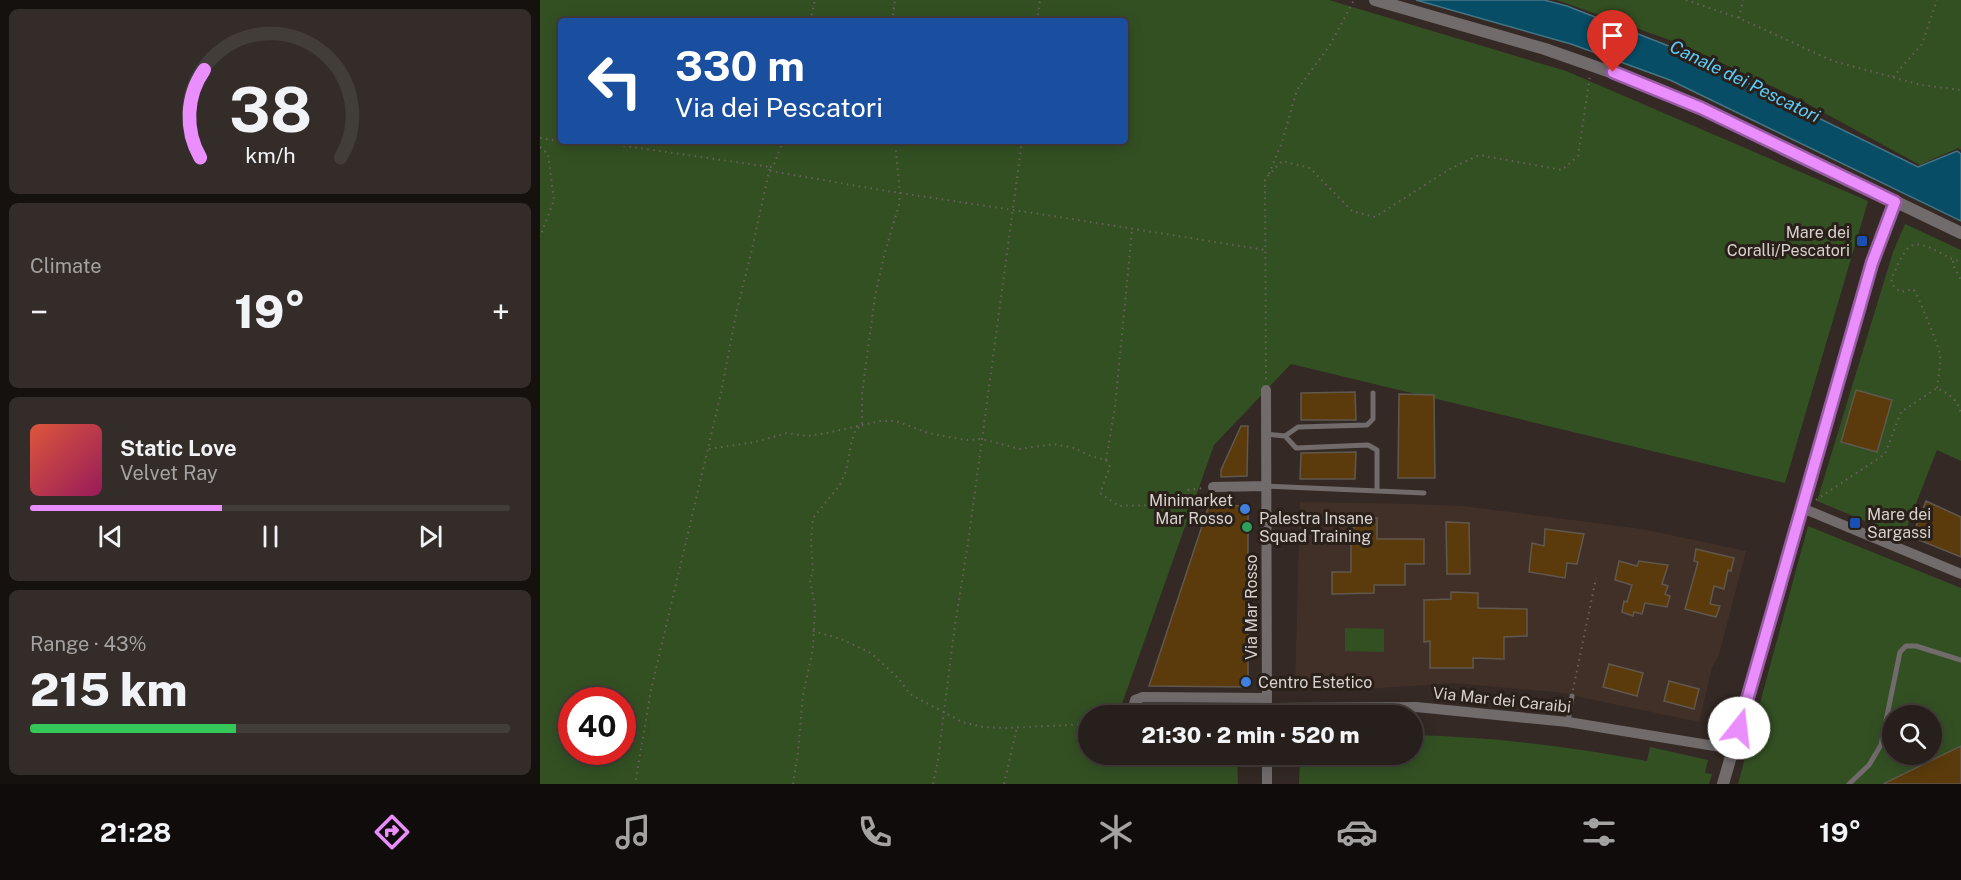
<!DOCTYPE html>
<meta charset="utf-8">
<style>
:root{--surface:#271f1b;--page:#332c28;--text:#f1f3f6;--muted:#a4a2a3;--line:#433d3a;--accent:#ea8dfd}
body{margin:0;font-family:"Public Sans",sans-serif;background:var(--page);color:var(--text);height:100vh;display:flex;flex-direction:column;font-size:22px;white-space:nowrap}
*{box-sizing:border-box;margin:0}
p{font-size:20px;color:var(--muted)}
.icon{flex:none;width:33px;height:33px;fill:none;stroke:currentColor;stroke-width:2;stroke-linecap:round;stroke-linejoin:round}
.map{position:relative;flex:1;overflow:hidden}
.drawer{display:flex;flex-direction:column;gap:9px;padding:9px;background:#15110f;width:540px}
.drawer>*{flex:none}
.top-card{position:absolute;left:18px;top:18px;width:570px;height:126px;border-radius:6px;box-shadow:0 3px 15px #0003,0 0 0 2px var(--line);background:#1a4fa0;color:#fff;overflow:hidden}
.tools{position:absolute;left:1342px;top:705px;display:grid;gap:12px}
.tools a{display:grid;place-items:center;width:60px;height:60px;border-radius:50%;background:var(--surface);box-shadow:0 3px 15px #0003,0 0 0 2px var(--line);font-size:30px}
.speed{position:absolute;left:18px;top:687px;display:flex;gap:12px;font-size:30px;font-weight:700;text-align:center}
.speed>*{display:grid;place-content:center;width:78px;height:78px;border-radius:50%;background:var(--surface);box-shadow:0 3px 15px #0003,0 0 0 2px var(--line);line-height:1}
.speed .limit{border:9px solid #d22;background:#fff;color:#111}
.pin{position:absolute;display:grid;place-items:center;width:51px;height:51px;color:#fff;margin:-62px -26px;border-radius:50% 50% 50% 0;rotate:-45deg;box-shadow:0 0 6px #0007}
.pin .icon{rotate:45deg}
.me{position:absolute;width:66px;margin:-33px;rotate:16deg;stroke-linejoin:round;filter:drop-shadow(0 0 4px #0008)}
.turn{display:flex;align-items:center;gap:21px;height:126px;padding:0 18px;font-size:27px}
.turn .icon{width:78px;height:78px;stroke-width:2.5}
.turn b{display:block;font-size:42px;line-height:51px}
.big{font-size:45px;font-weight:800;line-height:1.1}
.drawer .widget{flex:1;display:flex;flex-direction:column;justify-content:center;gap:9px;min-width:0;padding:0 21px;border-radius:9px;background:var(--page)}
.drawer .dial{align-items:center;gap:0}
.dial svg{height:156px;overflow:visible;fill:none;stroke:var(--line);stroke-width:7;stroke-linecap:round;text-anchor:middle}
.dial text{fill:var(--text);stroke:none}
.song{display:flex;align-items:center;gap:18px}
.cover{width:72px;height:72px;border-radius:9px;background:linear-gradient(135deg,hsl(10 70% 55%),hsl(330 70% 35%))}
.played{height:6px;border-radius:3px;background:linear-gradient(90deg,var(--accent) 40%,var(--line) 40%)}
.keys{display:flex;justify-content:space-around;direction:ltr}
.heat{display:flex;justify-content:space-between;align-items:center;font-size:33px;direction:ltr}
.charge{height:9px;border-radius:4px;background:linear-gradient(90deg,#34c759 43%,var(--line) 0)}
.trip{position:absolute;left:538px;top:705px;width:345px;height:60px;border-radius:30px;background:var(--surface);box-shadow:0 3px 15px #0003,0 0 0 2px var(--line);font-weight:800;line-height:60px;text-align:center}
.menu{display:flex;height:96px;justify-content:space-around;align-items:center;background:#100c0b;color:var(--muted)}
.menu .icon{width:42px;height:42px}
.menu .selected{color:var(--accent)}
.menu b{font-size:27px;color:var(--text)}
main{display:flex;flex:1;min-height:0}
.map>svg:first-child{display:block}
.built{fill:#413027}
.green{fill:#335023;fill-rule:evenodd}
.water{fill:#074d66;stroke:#467585;stroke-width:1.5}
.building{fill:#5b3b0b;stroke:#60584e;stroke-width:1.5}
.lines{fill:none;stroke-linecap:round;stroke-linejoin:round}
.path{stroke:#6a605c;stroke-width:2;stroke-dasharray:1.5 4.5;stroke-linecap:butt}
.service{stroke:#716b6c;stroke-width:5}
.minor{stroke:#716b6c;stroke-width:10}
.tertiary{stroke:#716b6c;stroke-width:12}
.route-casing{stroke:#985ca4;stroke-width:15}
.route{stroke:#ea8dfd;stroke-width:10}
.transit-dot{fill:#1a4fb4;stroke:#2a201a;stroke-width:2}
.shop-dot{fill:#3f7fe0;stroke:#2a201a;stroke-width:2}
.leisure-dot{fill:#2e9e5b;stroke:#2a201a;stroke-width:2}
.labels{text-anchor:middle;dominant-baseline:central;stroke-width:6;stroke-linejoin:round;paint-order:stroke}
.poi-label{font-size:16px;fill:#d8d1ce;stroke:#2a201a;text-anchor:start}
.street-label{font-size:16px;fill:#d8d1ce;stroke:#2a201a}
.water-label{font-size:18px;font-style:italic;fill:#5acdfd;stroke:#2a201a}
</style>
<main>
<section class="drawer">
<div class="widget dial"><svg viewBox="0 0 100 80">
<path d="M14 69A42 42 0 1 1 86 69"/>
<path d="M14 69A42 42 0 0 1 16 24" stroke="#ea8dfd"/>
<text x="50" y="56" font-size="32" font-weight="700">38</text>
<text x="50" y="72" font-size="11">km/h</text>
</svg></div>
<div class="widget"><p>Climate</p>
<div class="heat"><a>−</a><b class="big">19°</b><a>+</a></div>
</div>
<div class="widget">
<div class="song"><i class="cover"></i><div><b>Static Love</b><p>Velvet Ray</p></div></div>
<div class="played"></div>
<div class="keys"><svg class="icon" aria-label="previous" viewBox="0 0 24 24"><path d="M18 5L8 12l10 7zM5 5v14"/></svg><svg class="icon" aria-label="pause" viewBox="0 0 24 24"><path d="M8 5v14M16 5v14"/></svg><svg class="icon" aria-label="next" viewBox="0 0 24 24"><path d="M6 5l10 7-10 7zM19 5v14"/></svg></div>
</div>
<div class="widget"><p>Range · 43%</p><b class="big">215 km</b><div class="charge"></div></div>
</section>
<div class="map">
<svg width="1421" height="784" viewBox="0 0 1421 784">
<rect width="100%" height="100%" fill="#342924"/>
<path class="built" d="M760 502 874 504 923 506 1102 529 1206 551 1179 655 1172 668 1159 722 1016 692 969 688 914 683 841 688 755 687Z"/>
<path class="green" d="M0 0H789L1026 71 1328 201 1245 483 751 364 674 445 578 715 549 716V754L697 755 698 784H0ZM21 21H585V141H21ZM32 700H82V752H32Z
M1017 0H1421V150L1418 148 1380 165 1255 97 1141 44Z
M1365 224 1421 250V461L1397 450 1363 537 1277 501 1353 252Z
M1268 526 1421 588V751L1352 784H1198ZM1353 716H1392V754H1353Z
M805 628 844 629V652L805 651Z
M602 703 704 704 706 706 704 709H602L599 706Z
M873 735C952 737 1029 746 1107 761L1110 747 1168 760 1165 773 1172 774 1169 784H759L760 755 873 754Z"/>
<path class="water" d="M876 0H1004L1027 6 1144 52 1378 167 1417 151 1421 154V221L1130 80 1031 44Z"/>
<path class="building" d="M1316 390 1352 400 1337 452 1301 442Z
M815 392 816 420H761V393Z
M859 394 894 395 895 478H858Z
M701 426H708L707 476 681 477V470Z
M816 452 815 479H760L761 453Z
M1386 501 1421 517V557L1372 537Z
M669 505 708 506V687L609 686Z
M814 518H837V539H884V564H865V585H834V593L792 594V572H811V528H814Z
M906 522 929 523 930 574H907Z
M1005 529 1044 534 1037 564 1027 563 1025 578 989 572 992 543 1004 546Z
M1156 549 1194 558 1191 571 1188 570 1184 589 1174 586 1170 604 1180 606 1176 617 1145 609 1158 562 1154 561Z
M1079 561 1097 566 1099 561 1128 565 1122 584 1128 586 1125 594 1130 596 1127 607 1105 603 1102 614 1094 612 1093 616 1082 612 1084 601 1087 602 1092 585 1075 580Z
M911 592 938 593V608L987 609V636L964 637V659L933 658V668H890V641L884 642V600L911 599Z
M1069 664 1103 673 1097 696 1063 687Z
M1129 681 1159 689 1154 709 1124 701Z
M1421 746V784H1343Z"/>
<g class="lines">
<path class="path" d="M1146 0 1199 18 1293 61 1381 85 1421 90
M1199 18 1203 0
M270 21 275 0
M352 21 355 0
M497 21 500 0
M1353 77 1382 44 1397 0
M0 138 29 143 78 145 230 167 212 249 196 314 181 393 111 690 95 784
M0 147 8 154 14 200 0 237
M230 167H233L243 141
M230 171 347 191 513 216 725 250
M729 174 742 142 757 90 790 45 814 0
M1413 261V265L1421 280
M726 379 725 179 742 161 770 168 812 211 835 217 910 169 939 155 1022 170 1038 156 1050 76
M1397 388C1398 377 1401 366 1400 354 1399 348 1378 294 1373 289L1361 292 1354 287 1351 279C1356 270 1359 260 1365 252 1378 231 1403 260 1421 261
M169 449 215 442 247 433 267 436 287 433 340 421H356L388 433 425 440 442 439 480 449 514 444 534 448 548 455 566 460 570 467 560 493 579 506 616 505 645 495 648 490 664 488
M566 460 575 407 592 230
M1276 500 1345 454 1361 412 1397 388C1409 394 1417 399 1421 413
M273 631 301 639 331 653 358 678 370 694 422 722 443 727 467 728 549 724
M1033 690 1056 578
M253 784 258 752 263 695 273 649 275 606 270 580 273 571 271 542 273 518 300 485 306 471 311 444 315 431 322 424V394L335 296 345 252 359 205 360 193 355 141
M393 784 398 760 414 632 429 536 482 141
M464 784 477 727"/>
<path class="service" d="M726 434 745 436 756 448 828 445 837 450V491
M745 436 758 427 827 425 833 419V393
M726 486 884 493
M1028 722 1032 696
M1309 784 1329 765 1341 745 1360 652 1366 646H1376L1421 660"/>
<path class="minor" d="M726 390 727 716
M673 487 726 486
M1262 508 1421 574
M727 708 876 707 1028 722 1193 749
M598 716C593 712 593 706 595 700L603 697 726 698
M727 784V754"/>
<path class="tertiary" d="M835 0 1005 49 1116 88 1184 119 1421 233
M1183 784 1332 263 1355 202"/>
</g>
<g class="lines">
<g class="route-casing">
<path id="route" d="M1073 72 1161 108 1355 202 1332 263 1199 728"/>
</g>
<use href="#route" class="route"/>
</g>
<g class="transit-dot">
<rect x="1316" y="235" width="12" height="12" rx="3"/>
<rect x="1309" y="517" width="12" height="12" rx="3"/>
</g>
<g class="shop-dot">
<circle cx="705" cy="509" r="6"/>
<circle cx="706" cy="682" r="6"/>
</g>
<circle class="leisure-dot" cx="707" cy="527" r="6"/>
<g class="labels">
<g class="poi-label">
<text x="1310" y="232" text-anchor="end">Mare dei<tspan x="1310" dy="18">Coralli/Pescatori</tspan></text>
<text x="693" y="500" text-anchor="end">Minimarket<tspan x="693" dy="18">Mar Rosso</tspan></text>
<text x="1327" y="514">Mare dei<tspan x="1327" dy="18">Sargassi</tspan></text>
<text x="719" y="518">Palestra Insane<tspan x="719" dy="18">Squad Training</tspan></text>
<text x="718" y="682">Centro Estetico</text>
</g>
<g class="street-label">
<text transform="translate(711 607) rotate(-90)">Via Mar Rosso</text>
<text transform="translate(962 700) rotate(6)">Via Mar dei Caraibi</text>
</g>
<g class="water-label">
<text transform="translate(1205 81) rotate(26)">Canale dei Pescatori</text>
</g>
</g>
</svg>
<div class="tools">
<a><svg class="icon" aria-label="search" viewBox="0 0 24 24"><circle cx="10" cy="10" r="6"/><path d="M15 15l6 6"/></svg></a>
</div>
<div class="speed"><div class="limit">40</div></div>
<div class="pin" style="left:1073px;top:72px;background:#d93025"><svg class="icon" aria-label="arrive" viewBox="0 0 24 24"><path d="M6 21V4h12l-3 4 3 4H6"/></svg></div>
<svg class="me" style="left:1199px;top:728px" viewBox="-20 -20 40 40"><circle r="19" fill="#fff"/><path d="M0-13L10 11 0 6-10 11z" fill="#ea8dfd"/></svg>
<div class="trip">21:30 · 2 min · 520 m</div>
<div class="top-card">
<div class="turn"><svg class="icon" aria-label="left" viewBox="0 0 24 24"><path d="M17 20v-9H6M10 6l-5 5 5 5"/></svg><div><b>330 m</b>Via dei Pescatori</div></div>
</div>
</div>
</main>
<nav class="menu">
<b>21:28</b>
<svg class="icon selected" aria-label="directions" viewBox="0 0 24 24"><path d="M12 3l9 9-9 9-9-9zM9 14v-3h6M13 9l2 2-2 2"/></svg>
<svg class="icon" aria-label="music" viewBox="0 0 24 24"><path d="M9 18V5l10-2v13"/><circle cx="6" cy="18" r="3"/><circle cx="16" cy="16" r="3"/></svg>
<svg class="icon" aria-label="phone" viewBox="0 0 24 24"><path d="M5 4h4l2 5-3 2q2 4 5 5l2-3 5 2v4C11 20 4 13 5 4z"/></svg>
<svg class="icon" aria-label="climate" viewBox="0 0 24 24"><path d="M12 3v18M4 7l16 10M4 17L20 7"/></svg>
<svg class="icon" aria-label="car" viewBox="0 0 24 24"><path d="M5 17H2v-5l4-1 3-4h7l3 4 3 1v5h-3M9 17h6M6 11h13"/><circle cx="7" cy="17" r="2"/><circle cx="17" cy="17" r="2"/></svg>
<svg class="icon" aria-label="filters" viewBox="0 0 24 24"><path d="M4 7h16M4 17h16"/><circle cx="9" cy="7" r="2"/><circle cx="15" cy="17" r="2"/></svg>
<b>19°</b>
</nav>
